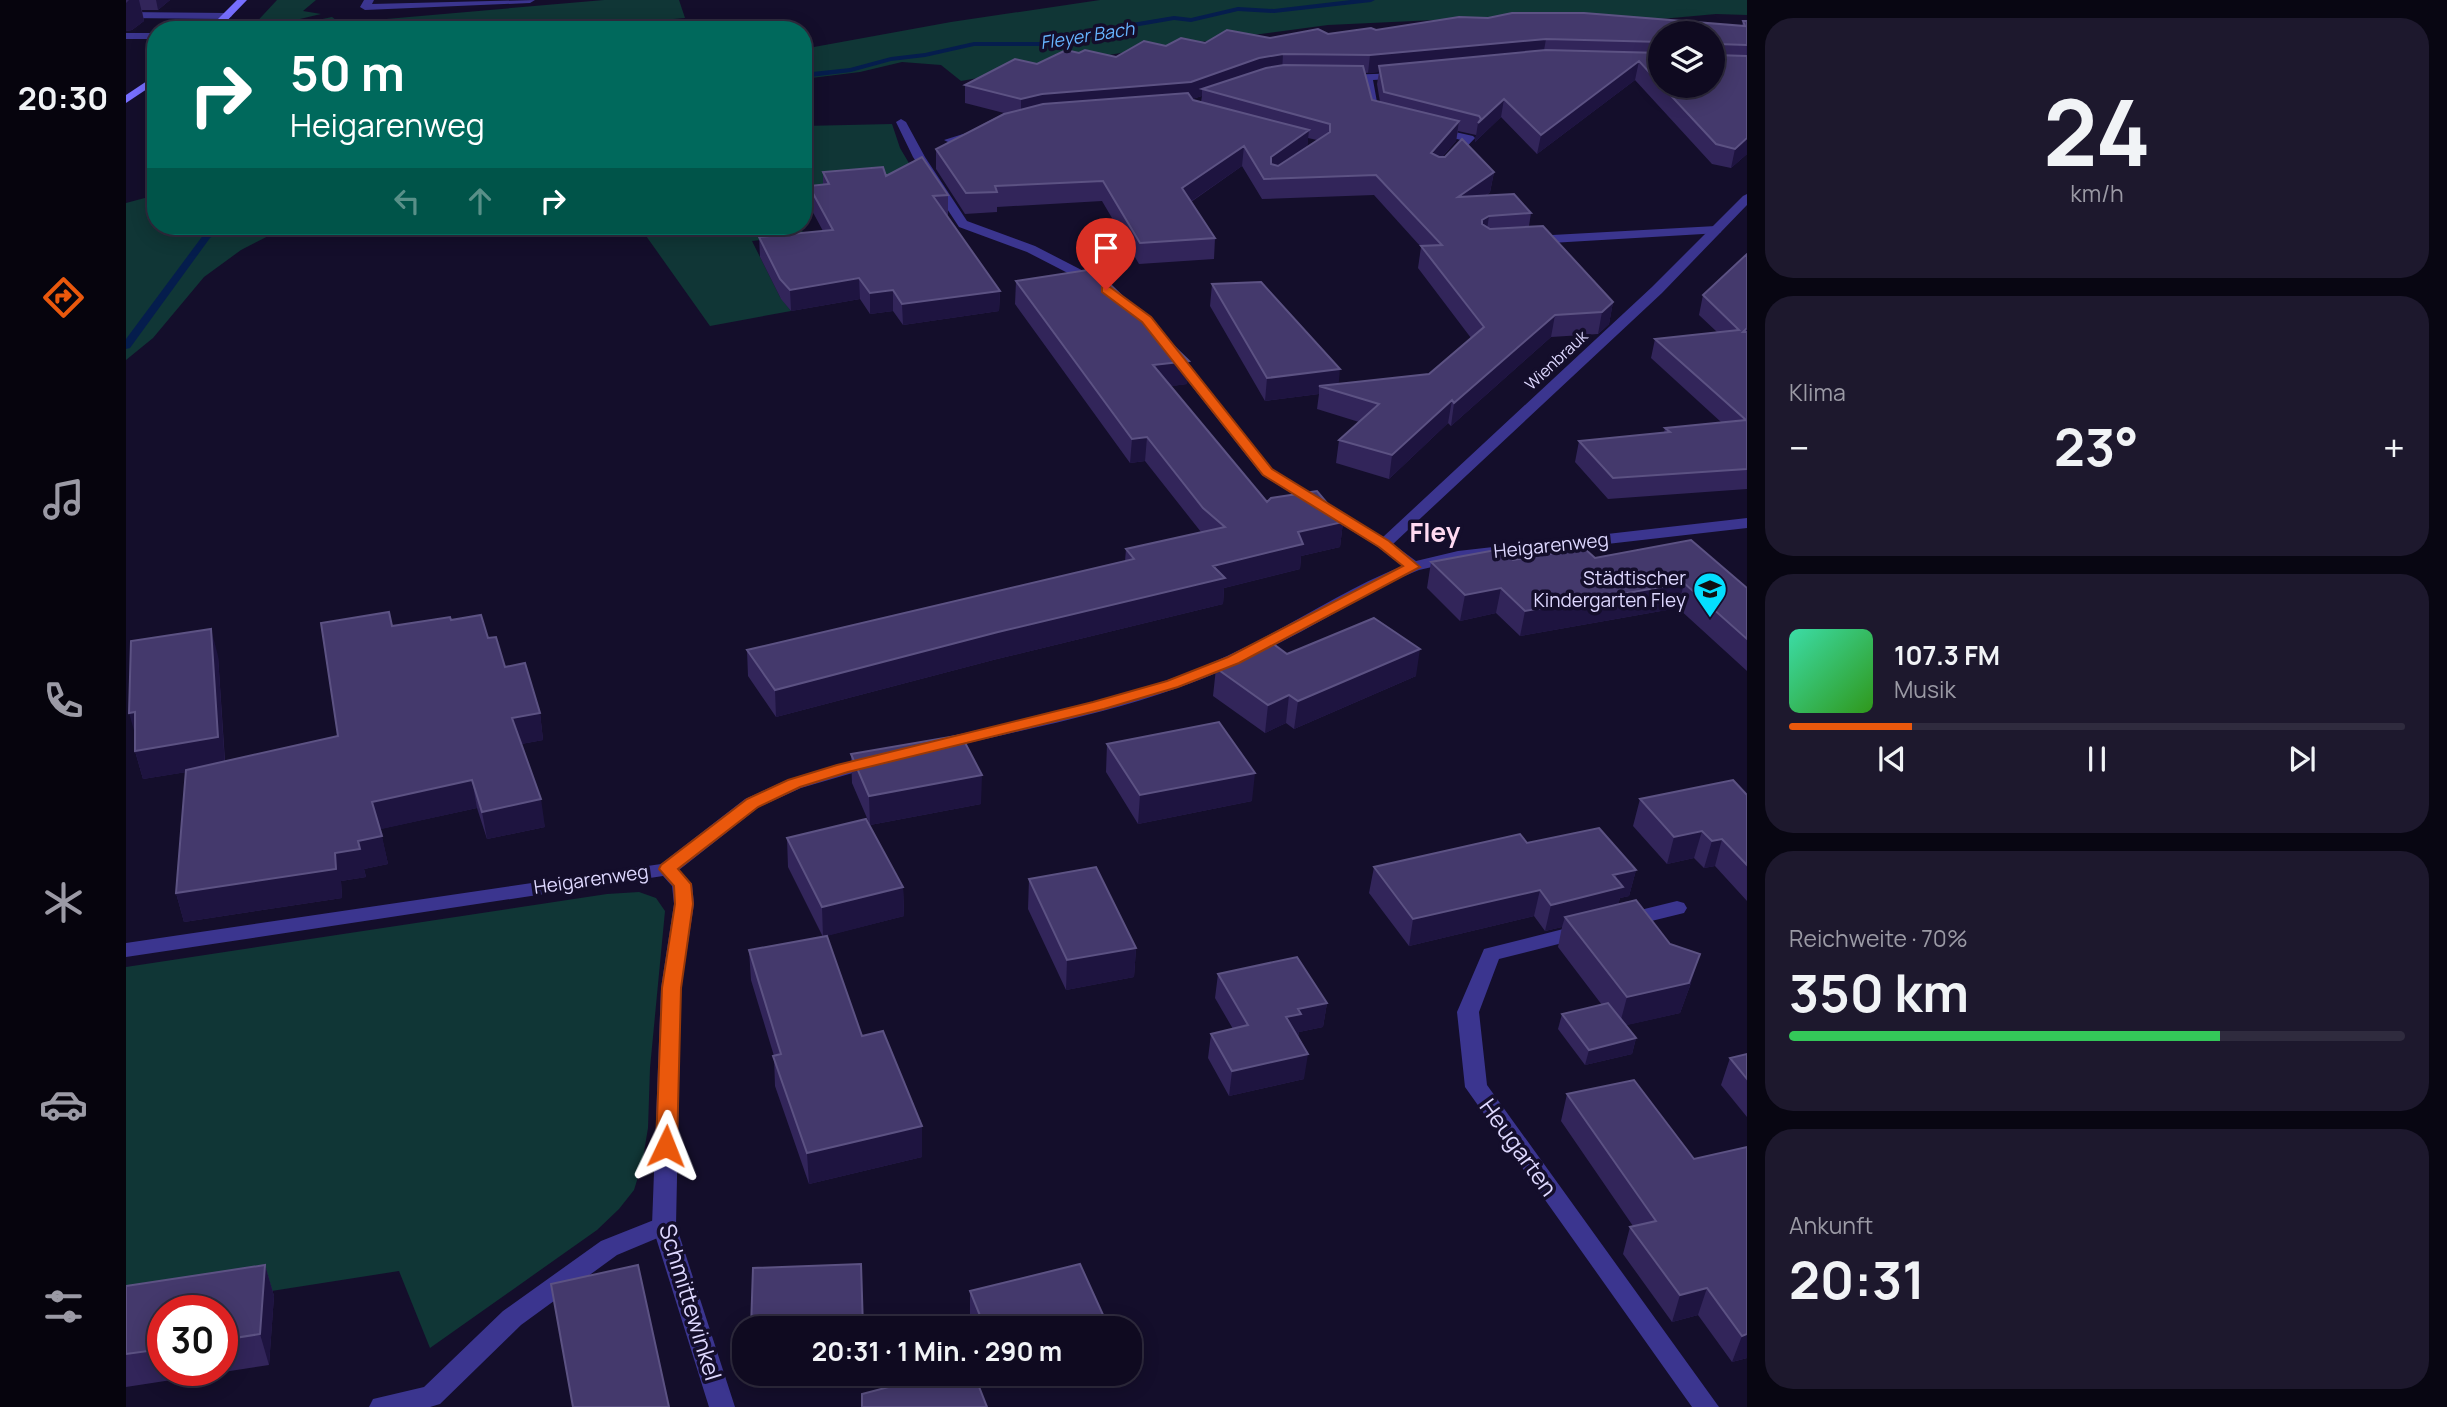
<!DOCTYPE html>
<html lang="de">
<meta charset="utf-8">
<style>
:root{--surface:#0f0a20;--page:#1d182d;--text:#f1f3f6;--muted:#9b9aa5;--line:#2f2b3e;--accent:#ea580c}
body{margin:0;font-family:Manrope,sans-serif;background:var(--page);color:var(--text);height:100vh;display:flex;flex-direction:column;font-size:26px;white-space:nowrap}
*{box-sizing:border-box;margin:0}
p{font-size:23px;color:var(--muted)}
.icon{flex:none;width:38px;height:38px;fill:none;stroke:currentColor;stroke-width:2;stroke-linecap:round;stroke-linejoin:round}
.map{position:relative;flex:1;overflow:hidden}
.panel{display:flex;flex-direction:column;gap:18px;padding:18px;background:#080612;width:700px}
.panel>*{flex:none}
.top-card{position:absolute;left:21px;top:21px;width:665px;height:214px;border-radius:28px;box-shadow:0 4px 18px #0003,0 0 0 2px var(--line);background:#00695c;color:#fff;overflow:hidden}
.controls{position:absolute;left:1522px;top:21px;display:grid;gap:14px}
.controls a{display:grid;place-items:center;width:77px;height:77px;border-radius:50%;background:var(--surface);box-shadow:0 4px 18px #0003,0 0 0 2px var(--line);font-size:35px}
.speed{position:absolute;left:21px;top:1295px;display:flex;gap:14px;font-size:35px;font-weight:700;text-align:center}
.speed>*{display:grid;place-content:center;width:91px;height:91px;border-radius:50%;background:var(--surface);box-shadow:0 4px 18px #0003,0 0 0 2px var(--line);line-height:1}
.speed .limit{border:10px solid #d22;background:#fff;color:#111}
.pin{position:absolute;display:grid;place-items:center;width:60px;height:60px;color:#fff;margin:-72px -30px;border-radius:50% 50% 50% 0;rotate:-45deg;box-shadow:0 0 7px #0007}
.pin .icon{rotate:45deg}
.me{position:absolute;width:77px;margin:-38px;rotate:2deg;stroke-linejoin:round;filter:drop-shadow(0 0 5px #0008)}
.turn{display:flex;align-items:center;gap:24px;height:147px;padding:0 28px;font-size:32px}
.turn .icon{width:91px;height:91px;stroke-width:2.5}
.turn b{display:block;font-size:49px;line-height:60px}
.lanes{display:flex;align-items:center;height:66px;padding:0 28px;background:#0003;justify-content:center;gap:35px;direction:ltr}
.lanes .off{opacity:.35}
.big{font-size:52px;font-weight:700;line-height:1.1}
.panel .card{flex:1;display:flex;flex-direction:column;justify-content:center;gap:10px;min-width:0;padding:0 24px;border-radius:28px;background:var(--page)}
.panel .dial{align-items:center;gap:0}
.dial b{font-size:91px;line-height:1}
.song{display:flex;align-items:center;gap:21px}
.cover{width:84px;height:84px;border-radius:10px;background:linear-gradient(135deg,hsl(160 70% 55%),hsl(110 70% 35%))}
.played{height:7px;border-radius:4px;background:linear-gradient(90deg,var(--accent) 20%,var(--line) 20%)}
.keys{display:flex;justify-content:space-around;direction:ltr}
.heat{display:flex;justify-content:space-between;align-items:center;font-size:38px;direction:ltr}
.charge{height:10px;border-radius:5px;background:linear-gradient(90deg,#34c759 70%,var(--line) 0)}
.trip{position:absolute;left:606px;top:1316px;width:410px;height:70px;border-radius:28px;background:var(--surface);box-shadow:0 4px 18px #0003,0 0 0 2px var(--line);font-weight:700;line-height:70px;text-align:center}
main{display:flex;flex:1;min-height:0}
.dock{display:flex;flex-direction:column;width:126px;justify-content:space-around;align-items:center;background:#06040d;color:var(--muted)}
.dock .icon{width:49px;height:49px}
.dock .on{color:var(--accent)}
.dock b{font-size:32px;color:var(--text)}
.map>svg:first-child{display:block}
.green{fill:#103636}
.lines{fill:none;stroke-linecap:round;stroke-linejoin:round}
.stream{fill:#051d4d;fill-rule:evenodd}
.lane{fill:#3b358f;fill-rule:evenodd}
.street{fill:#3b358f;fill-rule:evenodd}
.secondary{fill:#776fff;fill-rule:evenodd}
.wall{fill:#32255a;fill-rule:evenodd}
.shaded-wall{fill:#1e1440}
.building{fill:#44396c;stroke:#5c5283;stroke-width:2}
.route{fill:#ea580c;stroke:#983908;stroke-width:2}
.labels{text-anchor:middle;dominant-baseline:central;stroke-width:7;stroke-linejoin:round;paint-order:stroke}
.far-street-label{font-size:16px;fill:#ded8ff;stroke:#140e2b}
.far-water-label{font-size:18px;font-style:italic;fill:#66b4ff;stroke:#140e2b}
.street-label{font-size:19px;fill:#ded8ff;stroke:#140e2b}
.poi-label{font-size:19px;fill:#ded8ff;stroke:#140e2b;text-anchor:end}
.near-street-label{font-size:23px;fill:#ded8ff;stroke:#140e2b}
.district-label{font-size:26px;font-weight:bold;fill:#ffdaf1;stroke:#140e2b}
</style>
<main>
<nav class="dock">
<b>20:30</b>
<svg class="icon on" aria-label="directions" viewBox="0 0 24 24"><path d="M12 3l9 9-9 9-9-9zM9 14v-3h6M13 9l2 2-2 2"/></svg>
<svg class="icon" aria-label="music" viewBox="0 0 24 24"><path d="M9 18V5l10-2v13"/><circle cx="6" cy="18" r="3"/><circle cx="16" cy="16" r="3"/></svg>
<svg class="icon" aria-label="phone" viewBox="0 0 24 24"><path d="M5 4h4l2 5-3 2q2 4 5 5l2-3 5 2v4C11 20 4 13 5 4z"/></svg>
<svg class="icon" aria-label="climate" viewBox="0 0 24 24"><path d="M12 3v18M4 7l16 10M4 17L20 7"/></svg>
<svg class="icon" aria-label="car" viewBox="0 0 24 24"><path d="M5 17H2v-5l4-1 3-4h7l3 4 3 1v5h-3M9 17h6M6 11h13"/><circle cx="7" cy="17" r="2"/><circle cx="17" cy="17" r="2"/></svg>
<svg class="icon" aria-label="filters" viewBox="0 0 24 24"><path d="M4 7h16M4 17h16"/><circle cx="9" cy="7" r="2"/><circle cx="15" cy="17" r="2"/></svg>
</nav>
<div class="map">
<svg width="1621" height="1407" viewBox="0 0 1621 1407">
<rect width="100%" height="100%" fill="#140e2b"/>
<path class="green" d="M151 0H190L177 11 195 14 157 23 163 26 206 17 214 23 478 0H553L559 18 420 30H123Z
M974 0H1621V15L1590 14 1535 19 1418 15 1202 25 1006 51 835 81 815 65 776 62 734 72 677 79V49L825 22Z
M766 124 774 148 790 175 677 187V126Z
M30 195V226H162L115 250 78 277 27 338 0 360V203Z
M513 226H674L678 235 626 241 654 297 665 311 584 326Z
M513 892 530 898 539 911 524 1068 522 1128 516 1164 508 1190 493 1209 471 1230 304 1348 273 1271 0 1314V967L481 894Z"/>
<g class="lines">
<path class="stream" d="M1225 0H1249L1245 2 1148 13 1112 11 1065 22 1048 20 990 30 971 36 917 46H848L799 57 765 61 725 72 677 78V73L724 68 765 57 799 53 848 42H917L969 32 988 26 1048 16 1065 18 1112 7 1148 9Z
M89 226H100L84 238 4 348 0 349V339L78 234Z"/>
<path class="lane" d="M238 0H248L246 4 409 0 404 3 239 10 234 7Z
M0 12 101 13 106 16 101 19 0 18Z
M0 33H30V39H0Z
M1590 226 1596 230 1594 233 1408 244 1402 240 1408 236Z
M538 1216 546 1218 550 1225 546 1232 491 1255 395 1325 314 1404 304 1407H243L247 1399 298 1387 377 1311 475 1241Z"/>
<path class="street" d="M1275 73 1280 76 1279 78 1247 80 1253 113 1261 117 1256 120 1243 115 1237 80 1219 81 1214 78 1219 75Z
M775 119 780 122 799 157 841 221 909 246 975 280V286H967L901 252 833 227 787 157 770 122Z
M1307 127 1347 136 1349 138 1329 159H1321V155L1335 140 1303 132 1302 130Z
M850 130 860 132 824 143 818 140Z
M1621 194V205L1536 293 1267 544 1290 561 1332 551 1621 518V528L1332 561 1293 570 1269 580C1198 618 1129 661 1054 687 977 715 895 730 816 749L807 744 810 740C907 716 1009 699 1101 656 1160 629 1215 591 1276 566L1252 547 1136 475 1042 356V350H1052L1146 469 1257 537 1526 287 1617 196Z
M748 755 754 757 757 761 754 765 675 788 633 807 553 870 566 884 568 904 555 988 550 1225 609 1407H583L526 1225 535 988 548 904 546 886 537 876 0 957V943L535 864 619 799 661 780Z
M1551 901 1558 903 1561 908 1558 913 1501 927 1494 925 1491 920 1494 915Z
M1457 924 1464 926 1467 931 1464 936 1373 959 1353 1012 1361 1085 1593 1407H1566L1339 1087 1331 1012 1358 949Z"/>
<path class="secondary" d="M111 0H121L92 30H81Z
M30 75V83L0 103V95Z"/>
</g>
<path class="wall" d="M0 0H44L32 10H16L18 21 6 30 0 31Z
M1617 21H1621V154L1605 168 1586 164 1509 80 1411 154 1375 117 1349 142 1350 135 1332 131 1330 141 1316 157 1368 172 1364 192 1360 196 1405 213 1403 226 1487 302 1483 324 1472 334 1425 337 1325 426 1322 423 1263 479 1210 463 1213 440 1233 422 1191 409 1193 394 1139 401 1084 306 1086 284 1212 384 1303 374 1345 338 1292 268 1295 247 1248 195 1136 199 1116 166 1065 202 1089 238 1088 259 1013 264 976 201 871 207V212L839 214 810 169V149L878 113 839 103V85L953 53 990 57 1040 46 1250 30 1616 26ZM1535 33 1587 86H1535ZM1253 72 1251 84 1254 102 1246 100 1239 73ZM1076 96 1075 102 1066 99ZM1182 138 1191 140 1181 147Z
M697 172 760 176 822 195V215H821L874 291 873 311 777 325 767 311 744 314 734 299 665 311 655 299 634 257 633 237 697 231 683 205V186L697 184Z
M1621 254V489L1482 499 1449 462 1453 441 1538 433 1539 428 1595 422 1525 358 1529 339 1591 332 1573 315 1577 295Z
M890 281 1063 361 1061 384 1045 386 1141 502 1217 522 1214 547 1175 556 1174 569 1098 588 1097 604 871 659 650 717 622 676 621 650 999 561 1000 549 1075 532 1019 461 1004 463 889 304Z
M1469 558 1621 588V671L1552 608 1394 636 1370 613 1334 621 1301 588 1305 562Z
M325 620 362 638 379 667 414 713 417 740 395 744 419 827 361 839 351 808 254 829 262 864 238 869 240 877 215 881 216 898 58 922 50 893 60 772 17 779 9 751 92 656 99 761 212 736 266 626Z
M1161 654 1290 676 1168 729 1160 723 1139 733 1087 696 1090 668Z
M981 744 1126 801 1012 824 980 772Z
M725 754 855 804 744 825 726 783Z
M1621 795V901L1589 866 1578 868 1568 858 1541 864 1507 826 1514 799Z
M661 838 777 887 778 916 699 936 736 1036 796 1157 683 1184 649 1086 648 1056 625 980 623 950 697 937 662 867Z
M1401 843 1510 870 1503 896 1494 898 1492 904 1565 983 1554 1013 1500 1025 1510 1038 1506 1054 1459 1065 1432 1029 1436 1014 1476 1005 1432 947 1436 927 1419 931 1408 916 1283 946 1243 893 1248 867Z
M903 879 1010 948 1008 977 940 990 902 909Z
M1092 974 1201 1003 1197 1027 1173 1032 1172 1038 1178 1079 1103 1096 1082 1058 1085 1034 1107 1029 1089 998Z
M1621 1054V1117L1595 1085 1604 1058Z
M1441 1094 1568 1159 1621 1147V1358L1606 1362 1572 1315 1546 1322 1497 1254 1504 1227 1507 1226 1435 1121Z
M139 1265 148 1296 143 1365 0 1387V1286ZM37 1311H96V1370H37Z
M844 1291 983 1328H846L844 1322Z"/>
<path class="shaded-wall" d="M3 0H13L18 21 6 30 0 31V3Z
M30 0H44L32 10Z
M1420 39 1417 56 1253 66V72L1242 73 1244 55Z
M1157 54 1156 72 1076 89V96L1063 100 895 118V99L916 94Z
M1513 61 1509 80 1411 154 1415 135Z
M1378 99 1375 117 1349 142 1352 123Z
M1333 121 1330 141 1302 172 1305 153Z
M1183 130 1181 149 1143 177 1145 157Z
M1621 138V154L1605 168 1609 149Z
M1118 146 1116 166 1054 209 1056 188Z
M1368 172 1364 192 1329 218 1332 197Z
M1363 216 1360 236 1353 241 1356 220Z
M733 278 734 299 665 311 664 290Z
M767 290V311L744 314V293Z
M874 291 873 311 777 325 776 304Z
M1487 302 1483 324 1472 334 1476 312Z
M1429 315 1425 337 1325 426 1328 403Z
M1063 361 1061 384 1026 389 1027 365Z
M1214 369 1212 391 1193 386V394L1139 401 1141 378Z
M1326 400 1322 423 1263 479 1266 455Z
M1021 437 1019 461 1004 463 1006 439Z
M1217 522 1214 547 1175 556 1174 569 1098 588 1097 604 871 659 650 717 649 690 1087 566 1172 532Z
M1558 583 1552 608 1394 636 1399 611Z
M1375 588 1370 613 1334 621 1339 595Z
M85 629 92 656 99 766 17 779 9 751Z
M1294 649 1290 676 1168 729 1172 701Z
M1163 695 1160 723 1139 733 1142 705Z
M9 712 11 741 3 713Z
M414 713 417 740 390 745 386 718Z
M1129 773 1126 801 1012 824 1014 795Z
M856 775 855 804 744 825 743 796Z
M346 780 351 808 251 830 246 802Z
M415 799 419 827 361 839 356 812Z
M1576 831 1568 858 1541 864 1548 837Z
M256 836 262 864 238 869 240 877 215 881 216 898 58 922 50 893 209 853 232 841Z
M1596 839 1589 866 1578 868 1586 841Z
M1510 870 1503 896 1494 898 1490 913 1439 917 1436 927 1419 931 1425 905 1487 875Z
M777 887 778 916 697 937 696 907Z
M1414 890 1408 916 1283 946 1287 919Z
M1010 948 1008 977 940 990 941 960Z
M1574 954 1565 983 1554 1013 1493 1027 1501 997Z
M1201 1003 1197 1027 1173 1032 1172 1038 1160 1017 1172 1009Z
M1510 1038 1506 1054 1459 1065 1463 1050Z
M1182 1054 1178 1079 1103 1096 1106 1071Z
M796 1126V1157L683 1184 681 1153Z
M139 1265 148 1296 143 1365 134 1334Z
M1581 1288 1572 1315 1546 1322 1554 1295Z
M1621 1334V1358L1606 1362 1616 1336Z"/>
<path class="building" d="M1386 13H1458L1619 26 1617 21H1621V45L1591 44 1588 47 1589 55 1621 56V138L1609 149 1590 144 1536 86H1587V33H1535V42L1420 39 1244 55 1157 54 1133 58 1065 82 916 94 895 99 839 85 889 59 911 64 940 50 953 53 959 50 990 57 1018 41 1040 46 1055 38 1079 43 1101 30 1144 38 1192 29 1202 34 1245 28 1250 30 1333 17 1362 18Z
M1420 50 1535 53V85L1513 61 1415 135 1378 99 1352 123 1355 119 1353 116 1258 92 1253 66Z
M1158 65 1237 66 1246 100 1333 121 1305 153 1313 157H1319L1336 139 1368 172 1332 197 1388 194 1405 213 1363 216 1356 220V224L1364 229 1417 226 1487 302 1476 312 1429 315 1328 403 1326 400 1266 455 1213 440 1253 404 1193 386 1303 374 1358 327 1295 246 1316 245 1250 175 1138 179 1118 146 1056 188 1089 238 1014 243 977 181 869 186 871 192 840 193 810 149 878 114 917 104 1062 93 1067 100 1183 130 1145 157V164L1152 166 1204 132V124L1076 89 1140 68Z
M796 157 822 195 807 196 874 291 776 304 767 290 744 293 733 278 664 290 654 279 633 237 707 230 683 186 703 184 697 172 757 167 760 176Z
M1621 254V328L1617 332H1621V469L1487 478 1453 441 1544 432 1539 428 1620 420 1529 339 1613 330 1577 295Z
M968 269 1063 361 1027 365 1141 502 1145 498 1191 491 1217 522 1172 532 1177 544 1087 566 1099 578 872 632 649 690 621 650 1008 559 1000 549 1099 527 1077 508 1021 437 1006 439 890 281Z
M1135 282 1214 369 1141 378 1086 284Z
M1565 540 1621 588V639L1558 583 1399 611 1375 588 1339 595 1305 562 1375 549 1387 560 1458 548 1469 558Z
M263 612 266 626 324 617 325 620 355 615 362 638 370 637 379 667 399 663 414 713 386 718 415 799 356 812 346 780 246 802 256 836 232 841 234 849 209 853 210 869 50 893 60 770 212 736 195 623Z
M1248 618 1294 649 1172 701 1163 695 1142 705 1090 668 1146 643 1161 654Z
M85 629 92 737 9 751V712L3 713 5 641Z
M1093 722 1129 773 1014 795 981 744Z
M835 735 856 775 743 796 725 754Z
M1607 780 1621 795V865L1596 839 1586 841 1576 831 1548 837 1514 799Z
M740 819 777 887 696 907 661 838Z
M1473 828 1510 870 1487 875 1497 887 1425 905 1414 890 1287 919 1248 867 1394 834 1401 843Z
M970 867 1010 948 941 960 903 879Z
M1510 900 1544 944 1574 954 1563 983 1501 997 1439 917Z
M701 936 736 1036 757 1031 796 1126 681 1153 647 1056 655 1054 623 950Z
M1171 957 1201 1003 1172 1009 1175 1014 1160 1017 1182 1054 1106 1071 1085 1034 1122 1025 1092 974Z
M1482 1003 1510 1038 1463 1050 1436 1014Z
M1621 1054V1079L1604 1058Z
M1508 1080 1568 1159 1621 1147V1334L1616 1336 1581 1288 1554 1295 1504 1227 1530 1221 1441 1094Z
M735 1264 737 1328H625L627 1268Z
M954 1264 983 1328H936V1325L859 1328 844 1291Z
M139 1265 134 1334 96 1340V1311H37V1349L0 1354V1286Z
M512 1265 543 1407H447L425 1284Z
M812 1374H848L861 1407H736V1394Z"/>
<path class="route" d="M976 287H984L1025 317 1146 469 1263 541 1294 567 1113 663 1052 687 978 709 722 772 674 787 632 807 552 869 565 884 567 904 555 988 551 1146 548 1151 540 1153 533 1151 530 1146 536 988 549 904 548 886 533 869 535 865 621 799 662 780 711 765 967 702 1041 681 1102 657 1277 566 1253 547 1137 475 1016 322 976 292Z"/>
<defs>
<g id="school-pin" transform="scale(1.75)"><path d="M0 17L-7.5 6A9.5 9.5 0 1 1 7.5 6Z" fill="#04dfff" stroke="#140e2b"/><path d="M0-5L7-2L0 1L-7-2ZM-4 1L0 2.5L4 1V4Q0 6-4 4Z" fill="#111"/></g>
</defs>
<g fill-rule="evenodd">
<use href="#school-pin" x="1584" y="589"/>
</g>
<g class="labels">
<g class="far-street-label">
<text transform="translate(1430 360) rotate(-43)">Wienbrauk</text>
</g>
<g class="far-water-label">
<text transform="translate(961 35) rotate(-9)">Fleyer Bach</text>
</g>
<g class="street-label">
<text transform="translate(1425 545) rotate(-6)">Heigarenweg</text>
<text transform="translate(465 879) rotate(-8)">Heigarenweg</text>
</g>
<g class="poi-label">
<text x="1560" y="578">Städtischer<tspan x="1560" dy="22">Kindergarten Fley</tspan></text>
</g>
<g class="near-street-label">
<text transform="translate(1393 1147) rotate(54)">Heugarten</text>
<text transform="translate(565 1302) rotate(73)">Schmittewinkel</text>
</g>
<g class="district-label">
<text x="1309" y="532">Fley</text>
</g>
</g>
</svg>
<div class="controls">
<a><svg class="icon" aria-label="layers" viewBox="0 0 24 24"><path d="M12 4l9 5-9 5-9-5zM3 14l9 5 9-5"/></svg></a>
</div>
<div class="speed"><div class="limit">30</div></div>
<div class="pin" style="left:980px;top:290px;background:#d93025"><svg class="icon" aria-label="arrive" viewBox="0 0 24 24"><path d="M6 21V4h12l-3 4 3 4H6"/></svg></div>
<svg class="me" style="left:540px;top:1146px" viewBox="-20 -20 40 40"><path d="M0-17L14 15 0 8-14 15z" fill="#ea580c" stroke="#fff" stroke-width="4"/></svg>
<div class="trip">20:31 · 1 Min. · 290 m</div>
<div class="top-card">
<div class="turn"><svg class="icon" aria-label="right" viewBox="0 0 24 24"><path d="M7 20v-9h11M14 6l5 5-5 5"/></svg><div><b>50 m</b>Heigarenweg</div></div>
<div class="lanes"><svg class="icon off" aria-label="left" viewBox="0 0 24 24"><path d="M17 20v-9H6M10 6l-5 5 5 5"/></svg><svg class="icon off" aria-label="ahead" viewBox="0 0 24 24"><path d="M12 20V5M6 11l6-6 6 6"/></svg><svg class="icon" aria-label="right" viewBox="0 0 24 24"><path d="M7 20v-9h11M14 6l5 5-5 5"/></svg></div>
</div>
</div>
<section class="panel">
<div class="card dial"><b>24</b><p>km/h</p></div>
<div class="card"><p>Klima</p>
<div class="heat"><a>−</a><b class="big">23°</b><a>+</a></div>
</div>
<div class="card">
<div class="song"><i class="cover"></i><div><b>107.3 FM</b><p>Musik</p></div></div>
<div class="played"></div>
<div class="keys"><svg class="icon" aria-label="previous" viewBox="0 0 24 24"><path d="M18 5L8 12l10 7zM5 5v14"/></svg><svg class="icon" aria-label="pause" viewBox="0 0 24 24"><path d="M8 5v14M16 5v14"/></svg><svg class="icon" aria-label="next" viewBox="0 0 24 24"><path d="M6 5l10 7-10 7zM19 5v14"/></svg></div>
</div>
<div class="card"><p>Reichweite · 70%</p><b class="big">350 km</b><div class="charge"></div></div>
<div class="card"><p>Ankunft</p><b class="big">20:31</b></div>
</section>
</main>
